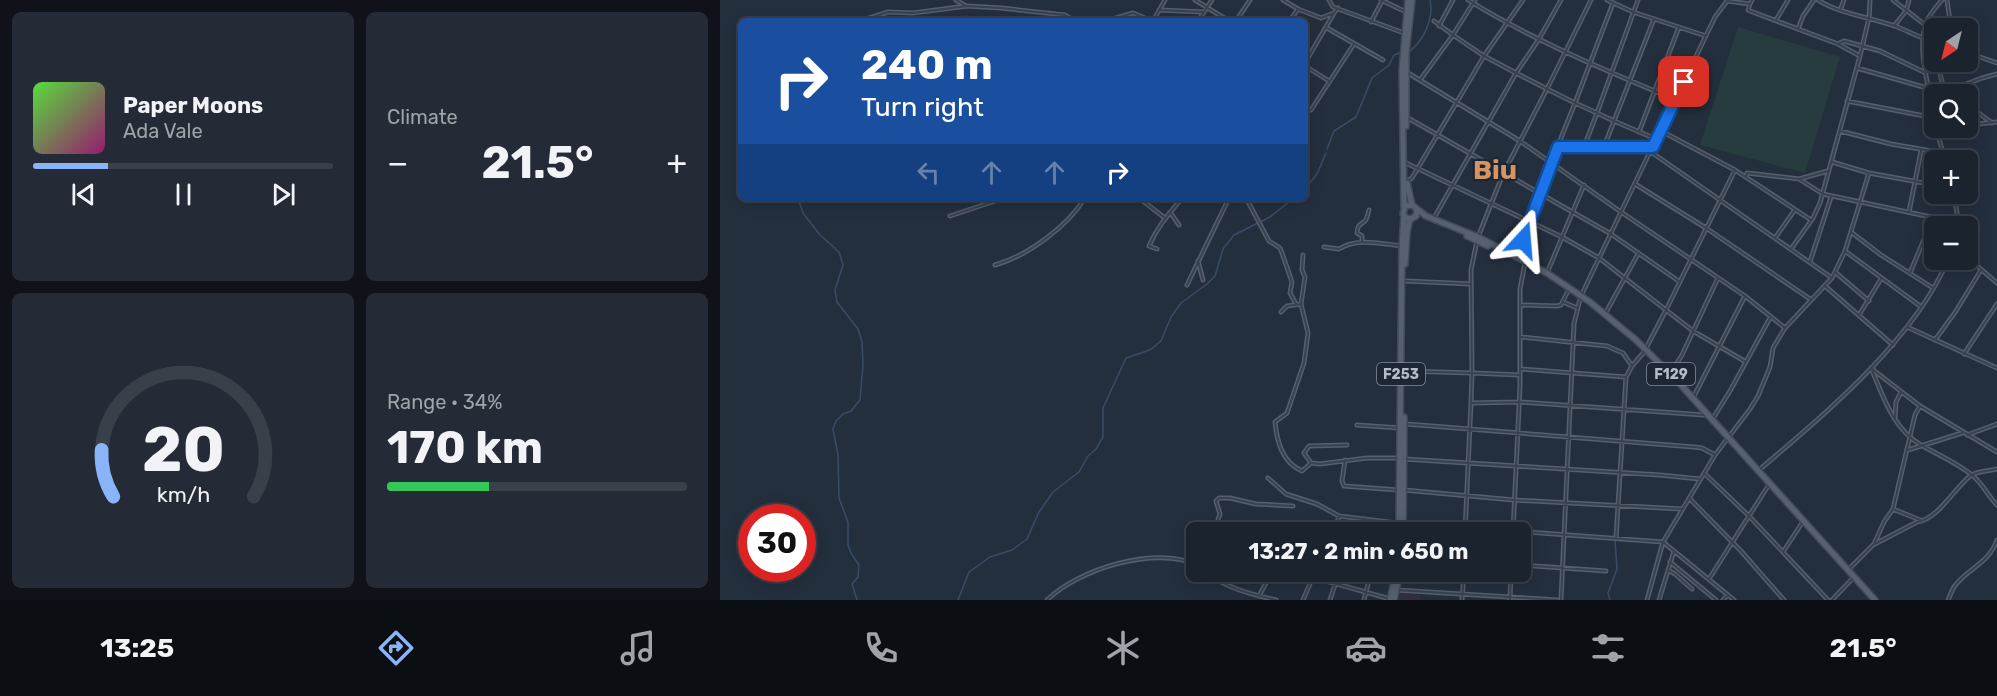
<!DOCTYPE html>
<meta charset="utf-8">
<style>
:root{--surface:#1b232e;--page:#242b36;--text:#f1f3f6;--muted:#a0a4aa;--line:#39404a;--accent:#8ab4f8}
body{margin:0;font-family:Rubik,sans-serif;background:var(--page);color:var(--text);height:100vh;display:flex;flex-direction:column;font-size:22px;white-space:nowrap}
*{box-sizing:border-box;margin:0}
p{font-size:20px;color:var(--muted)}
.icon{flex:none;width:33px;height:33px;fill:none;stroke:currentColor;stroke-width:2;stroke-linecap:round;stroke-linejoin:round}
.map{position:relative;flex:1;overflow:hidden}
.details{display:flex;flex-direction:column;gap:12px;padding:12px;background:#0f1319;width:720px}
.details>*{flex:none}
.guide{position:absolute;left:18px;top:18px;width:570px;height:183px;border-radius:9px;box-shadow:0 3px 15px #0003,0 0 0 2px var(--line);background:#1a4fa0;color:#fff;overflow:hidden}
.needle{width:39px;rotate:215deg}
.tools{position:absolute;left:1204px;top:18px;display:grid;gap:12px}
.tools a{display:grid;place-items:center;width:54px;height:54px;border-radius:9px;background:var(--surface);box-shadow:0 3px 15px #0003,0 0 0 2px var(--line);font-size:30px}
.speed{position:absolute;left:18px;top:504px;display:flex;gap:12px;font-size:30px;font-weight:700;text-align:center}
.speed>*{display:grid;place-content:center;width:78px;height:78px;border-radius:50%;background:var(--surface);box-shadow:0 3px 15px #0003,0 0 0 2px var(--line);line-height:1}
.speed .limit{border:9px solid #d22;background:#fff;color:#111}
.pin{position:absolute;display:grid;place-items:center;width:51px;height:51px;color:#fff;margin:-26px;border-radius:12px;box-shadow:0 3px 9px #0006}
.me{position:absolute;width:66px;margin:-33px;rotate:19deg;stroke-linejoin:round;filter:drop-shadow(0 0 4px #0008)}
.turn{display:flex;align-items:center;gap:21px;height:126px;padding:0 24px;font-size:27px}
.turn .icon{width:78px;height:78px;stroke-width:2.5}
.turn b{display:block;font-size:42px;line-height:51px}
.lanes{display:flex;align-items:center;height:57px;padding:0 24px;background:#0003;justify-content:center;gap:30px;direction:ltr}
.lanes .off{opacity:.35}
.big{font-size:45px;font-weight:700;line-height:1.1}
.details .card{flex:1;display:flex;flex-direction:column;justify-content:center;gap:9px;min-width:0;padding:0 21px;border-radius:9px;background:var(--page)}
.details .dial{align-items:center;gap:0}
.dial svg{height:156px;overflow:visible;fill:none;stroke:var(--line);stroke-width:7;stroke-linecap:round;text-anchor:middle}
.dial text{fill:var(--text);stroke:none}
.song{display:flex;align-items:center;gap:18px}
.cover{width:72px;height:72px;border-radius:9px;background:linear-gradient(135deg,hsl(110 70% 55%),hsl(320 70% 35%))}
.played{height:6px;border-radius:3px;background:linear-gradient(90deg,var(--accent) 25%,var(--line) 25%)}
.keys{display:flex;justify-content:space-around;direction:ltr}
.heat{display:flex;justify-content:space-between;align-items:center;font-size:33px;direction:ltr}
.charge{height:9px;border-radius:4px;background:linear-gradient(90deg,#34c759 34%,var(--line) 0)}
.details .tiles{flex:1;display:grid;gap:12px;grid-template-columns:repeat(2,1fr)}
.trip{position:absolute;left:466px;top:522px;width:345px;height:60px;border-radius:9px;background:var(--surface);box-shadow:0 3px 15px #0003,0 0 0 2px var(--line);font-weight:700;line-height:60px;text-align:center}
.tabs{display:flex;height:96px;justify-content:space-around;align-items:center;background:#0b0e12;color:var(--muted)}
.tabs .icon{width:42px;height:42px}
.tabs .selected{color:var(--accent)}
.tabs b{font-size:27px;color:var(--text)}
main{display:flex;flex:1;min-height:0}
.map>svg:first-child{display:block}
.medical{fill:#32303f}
.green{fill:#263c3f}
.lines{fill:none;stroke-linecap:round;stroke-linejoin:round}
.stream{stroke:#394c67;stroke-width:1.5}
.minor-casing{stroke:#565f6c;stroke-width:5}
.primary-casing{stroke:#414a57;stroke-width:8}
.minor{stroke:#38414e;stroke-width:2}
.primary{stroke:#56606e;stroke-width:5}
.route-casing{stroke:#114b97;stroke-width:15}
.route{stroke:#1a73e8;stroke-width:10}
.labels{text-anchor:middle;dominant-baseline:central;stroke-width:4.5;stroke-linejoin:round;paint-order:stroke}
.shield{fill:#1d2633;stroke:#878f9c;stroke-width:1.5}
.shield-label{font-size:14px;font-weight:bold;fill:#b4bcc9}
.town-label{font-size:27px;font-weight:bold;fill:#d59563;stroke:#1d2633}
</style>
<main>
<section class="details">
<div class="tiles">
<div class="card">
<div class="song"><i class="cover"></i><div><b>Paper Moons</b><p>Ada Vale</p></div></div>
<div class="played"></div>
<div class="keys"><svg class="icon" aria-label="previous" viewBox="0 0 24 24"><path d="M18 5L8 12l10 7zM5 5v14"/></svg><svg class="icon" aria-label="pause" viewBox="0 0 24 24"><path d="M8 5v14M16 5v14"/></svg><svg class="icon" aria-label="next" viewBox="0 0 24 24"><path d="M6 5l10 7-10 7zM19 5v14"/></svg></div>
</div>
<div class="card"><p>Climate</p>
<div class="heat"><a>−</a><b class="big">21.5°</b><a>+</a></div>
</div>
<div class="card dial"><svg viewBox="0 0 100 80">
<path d="M14 69A42 42 0 1 1 86 69"/>
<path d="M14 69A42 42 0 0 1 8 45" stroke="#8ab4f8"/>
<text x="50" y="56" font-size="32" font-weight="700">20</text>
<text x="50" y="72" font-size="11">km/h</text>
</svg></div>
<div class="card"><p>Range · 34%</p><b class="big">170 km</b><div class="charge"></div></div>
</div>
</section>
<div class="map">
<svg width="1277" height="600" viewBox="0 0 1277 600">
<rect width="100%" height="100%" fill="#242f3e"/>
<path class="medical" d="M678 591 701 595 700 600H676Z"/>
<path class="green" d="M1018 27 1120 57 1085 173 980 145Z"/>
<g class="lines">
<path class="stream" d="M689 52C704 40 714 19 710 0
M607 149 614 131 636 117 652 78 669 65 674 55 682 52
M585 189 597 174 606 153
M78 198 83 213 100 235 119 252 123 265 115 290 117 302 138 329 142 342 143 365 140 400 131 411 123 414 116 421 113 429 118 455 119 498 128 522V545L131 553 139 565 138 577 132 584 137 600
M238 600 249 572 270 557 292 550 307 539 319 512 333 492 359 472 368 456 376 449 383 437V408L406 358 430 350 441 341 451 317 461 303 487 284 495 276 503 249 514 235 550 217 574 198
M890 600 888 593 897 569 895 540"/>
<g class="minor-casing">
<path id="minor" d="M236 0 246 6
M475 0 509 21
M563 0 578 9 601 18 614 13 618 8
M609 0 613 7 684 33
M661 0 686 12
M748 0C814 41 885 70 956 100
M887 0 913 12 986 36
M1032 0 1030 4 1007 1 995 17 901 212 1025 296 1065 328
M1098 0C1117 13 1152 18 1175 26 1188 31 1202 39 1215 42
M1173 0 1204 24
M1227 0 1231 28
M1030 4 1028 10 1030 11 1118 44 1140 56 1100 203 1093 218 1071 249
M1121 8 1124 0
M439 10 484 12
M346 16 356 21
M934 19 894 121 936 139
M1056 20 1068 0
M140 21 168 12 193 13 247 6 281 8 345 15 341 21
M386 21 413 13 432 21
M433 21 445 0
M478 21 492 0
M516 21 530 0
M570 21 578 9
M714 21 733 35 755 0
M651 22 662 1
M719 26 733 0
M1174 26 1186 11 1189 0
M607 28 663 60
M1078 29 1083 16 1094 0
M1210 41 1215 55
M1118 44 1124 41 1160 51 1206 73
M1248 53 1277 63
M1140 56 1149 18 1150 0
M1217 62 1225 93
M585 63 614 13
M585 66 609 81
M1137 68 1228 94
M688 73 800 141 901 212 861 296
M1220 94 1262 78 1277 74
M1127 101 1215 118
M1248 105 1272 123
M585 110H591L634 44
M688 118 891 234 960 282
M1215 121C1211 93 1196 51 1206 23 1209 15 1216 7 1222 0
M1248 125 1277 122
M1216 128 1225 160
M941 131 1015 170 1091 220
M1120 131 1171 144 1223 153
M919 132 959 27
M838 147H933
M864 147 877 113 855 103 893 3
M884 147 894 121 877 113 918 0
M931 152 1112 278
M1112 162 1149 173 1215 185
M686 163 842 237 879 258 973 331 1026 362
M1026 177 1027 173 1079 179 1103 194 1239 223
M1079 179 1108 171
M687 181 692 178 764 56 733 35 700 80
M915 184 986 228 1090 299
M1234 194 1239 226
M419 198 445 218
M526 198 549 241 560 248 562 253 572 282 570 293 576 304
M450 212 459 225
M1189 212 1201 151
M230 216 284 198
M714 218 796 73 764 56 803 0
M1131 232 1161 255 1213 288
M758 237 783 174 827 89 796 73 819 39 841 0
M1055 238 1074 211
M642 242V236L637 233C638 224 639 226 645 221 647 219 648 213 649 210
M604 247 619 249C638 237 661 244 682 246
M437 249 429 246C437 227 449 214 462 198
M1125 251 1200 306
M583 255 582 270 585 277 581 304 588 333 584 363 567 413 555 422C557 442 562 462 582 471L591 463 584 453 589 446 627 445
M794 255 803 240 819 193 855 103 827 89 871 0
M1248 258 1277 283
M478 261 483 280
M1090 262 1111 197
M275 265C307 256 347 227 365 198
M1115 272 1149 301
M827 273 864 185
M1190 273 1213 218
M686 281 751 284
M467 285 509 198
M1105 286 1173 345
M843 302 857 308
M800 305 837 306 841 305 848 291
M561 312 567 306 581 304
M885 314 918 254
M1139 315 1161 279
M1187 327 1277 368
M801 337 887 346 903 353 912 366
M1215 340 1236 311 1261 270
M1244 354 1277 304
M1151 368C1163 396 1173 429 1201 445 1218 455 1238 463 1253 476 1263 484 1268 496 1277 505
M801 369 906 377
M1152 369 1200 406 1277 452
M684 371 752 373 751 270 757 241
M950 374 962 355 998 278
M800 375 752 373 751 403 799 402 984 415
M973 398 1025 296
M1175 418 1176 402 1181 392
M992 420 1010 391 1050 318
M686 424 974 447 982 448 995 455
M637 425 680 428
M1247 435 1277 424
M1188 450 1242 433
M684 459 940 475 980 479
M625 460 622 481 624 486 678 490
M591 463 600 464 647 458H680
M1039 470C1106 413 1193 341 1228 260
M984 473 1029 516 1108 600
M548 478 566 494 597 504 619 516 677 523
M684 490 794 500 962 509
M969 498 1021 551 1064 600
M1173 509 1200 520
M683 523 943 542 995 455 1030 409 1038 396 1050 367 1053 348 1065 328 1112 278 1125 251 1149 173
M499 532 497 523 500 514 496 501 499 498H510L536 504 573 506
M614 532 619 516
M745 532 751 403
M793 532 800 386V289L805 263
M896 538 906 377 912 366 924 352 946 310 1015 170
M1154 544 1164 522 1173 509 1195 415 1200 406
M1063 552 1082 523
M950 562 996 600
M801 565 886 571
M1129 569 1153 545 1197 522C1218 519 1234 489 1250 476 1256 471 1269 471 1277 469
M948 570 955 574 972 589
M486 572C506 588 530 594 556 600
M592 577 670 599
M989 579 1048 486
M676 590 837 600
M539 596 552 572
M327 600C359 569 435 545 477 565
M583 600 595 572
M610 600 619 572
M644 600 651 572
M742 600 744 572
M790 600 791 572
M841 600 854 324 860 299
M927 600 943 542 1014 600
M939 600 954 551
M1003 600 1008 595
M1112 600 1133 578
M1228 600C1230 596 1232 590 1234 587 1247 568 1268 565 1277 540"/>
</g>
<g class="primary-casing">
<path id="primary" d="M686 126V53L692 0
M687 183 692 205
M684 208 682 71 688 0
M697 210 696 216 691 219 686 218 683 214 685 206 692 205 706 216 758 237 827 273 870 302 916 340 961 385 1155 600
M747 236 768 246
M685 264 687 232 690 219
M679 532 682 246 684 216
M683 532 684 417
M670 600 676 572
M674 600 680 572"/>
</g>
<use href="#minor" class="minor"/>
<use href="#primary" class="primary"/>
</g>
<g class="lines">
<g class="route-casing">
<path id="route" d="M803 240 838 147H933L964 82"/>
</g>
<use href="#route" class="route"/>
</g>
<g class="labels">
<g class="shield">
<rect x="657" y="363" width="48" height="22" rx="4.5"/>
<rect x="927" y="363" width="48" height="22" rx="4.5"/>
</g>
<g class="shield-label">
<text x="681" y="374">F253</text>
<text x="951" y="374">F129</text>
</g>
<g class="town-label">
<text x="775" y="170">Biu</text>
</g>
</g>
</svg>
<div class="tools">
<a><svg class="needle" viewBox="-14 -14 28 28"><path d="M0-13l5 13h-10z" fill="#e53935"/><path d="M0 13l5-13h-10z" fill="#a0a4aa"/></svg></a>
<a><svg class="icon" aria-label="search" viewBox="0 0 24 24"><circle cx="10" cy="10" r="6"/><path d="M15 15l6 6"/></svg></a>
<a>+</a>
<a>−</a>
</div>
<div class="speed"><div class="limit">30</div></div>
<div class="pin" style="left:964px;top:82px;background:#d93025"><svg class="icon" aria-label="arrive" viewBox="0 0 24 24"><path d="M6 21V4h12l-3 4 3 4H6"/></svg></div>
<svg class="me" style="left:803px;top:240px" viewBox="-20 -20 40 40"><path d="M0-17L14 15 0 8-14 15z" fill="#1a73e8" stroke="#fff" stroke-width="4"/></svg>
<div class="trip">13:27 · 2 min · 650 m</div>
<div class="guide">
<div class="turn"><svg class="icon" aria-label="right" viewBox="0 0 24 24"><path d="M7 20v-9h11M14 6l5 5-5 5"/></svg><div><b>240 m</b>Turn right</div></div>
<div class="lanes"><svg class="icon off" aria-label="left" viewBox="0 0 24 24"><path d="M17 20v-9H6M10 6l-5 5 5 5"/></svg><svg class="icon off" aria-label="ahead" viewBox="0 0 24 24"><path d="M12 20V5M6 11l6-6 6 6"/></svg><svg class="icon off" aria-label="ahead" viewBox="0 0 24 24"><path d="M12 20V5M6 11l6-6 6 6"/></svg><svg class="icon" aria-label="right" viewBox="0 0 24 24"><path d="M7 20v-9h11M14 6l5 5-5 5"/></svg></div>
</div>
</div>
</main>
<nav class="tabs">
<b>13:25</b>
<svg class="icon selected" aria-label="directions" viewBox="0 0 24 24"><path d="M12 3l9 9-9 9-9-9zM9 14v-3h6M13 9l2 2-2 2"/></svg>
<svg class="icon" aria-label="music" viewBox="0 0 24 24"><path d="M9 18V5l10-2v13"/><circle cx="6" cy="18" r="3"/><circle cx="16" cy="16" r="3"/></svg>
<svg class="icon" aria-label="phone" viewBox="0 0 24 24"><path d="M5 4h4l2 5-3 2q2 4 5 5l2-3 5 2v4C11 20 4 13 5 4z"/></svg>
<svg class="icon" aria-label="climate" viewBox="0 0 24 24"><path d="M12 3v18M4 7l16 10M4 17L20 7"/></svg>
<svg class="icon" aria-label="car" viewBox="0 0 24 24"><path d="M5 17H2v-5l4-1 3-4h7l3 4 3 1v5h-3M9 17h6M6 11h13"/><circle cx="7" cy="17" r="2"/><circle cx="17" cy="17" r="2"/></svg>
<svg class="icon" aria-label="filters" viewBox="0 0 24 24"><path d="M4 7h16M4 17h16"/><circle cx="9" cy="7" r="2"/><circle cx="15" cy="17" r="2"/></svg>
<b>21.5°</b>
</nav>
